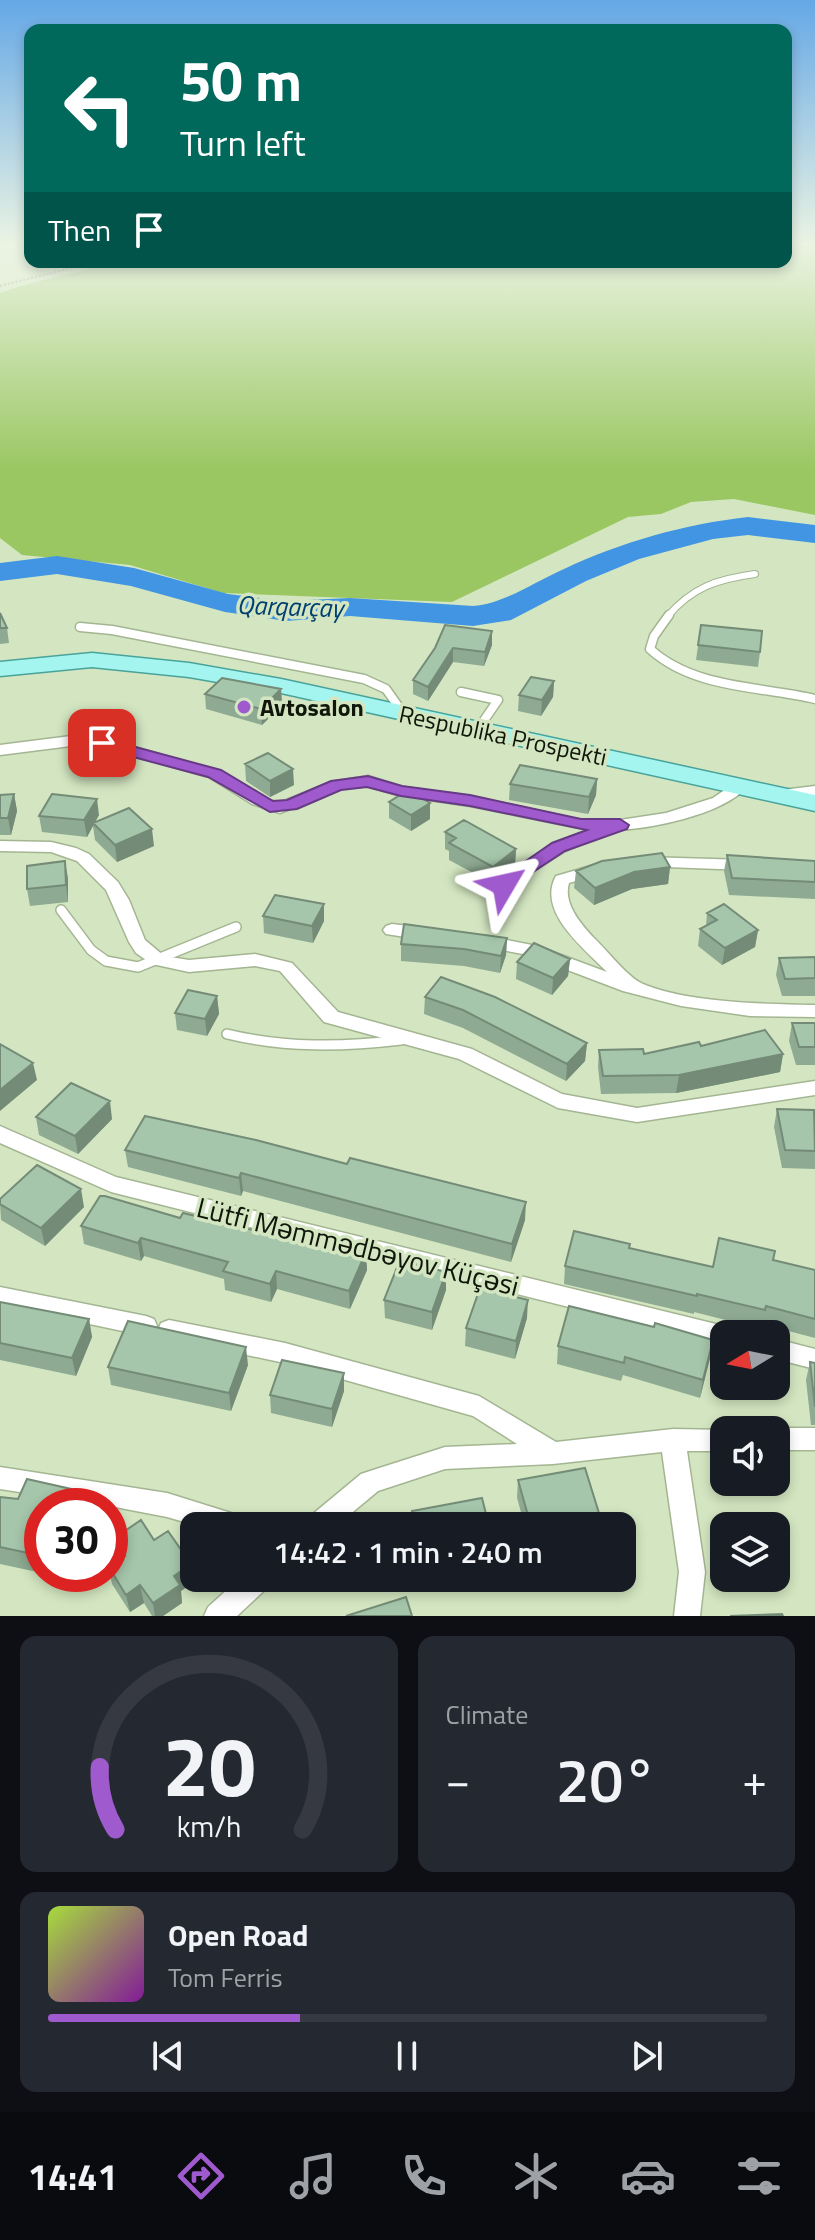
<!DOCTYPE html>
<meta charset="utf-8">
<style>
:root{--surface:#171b24;--page:#242831;--text:#f1f3f6;--muted:#9ea1a6;--line:#363941;--accent:#9f5ace}
body{margin:0;font-family:"Titillium Web",sans-serif;background:var(--page);color:var(--text);height:100vh;display:flex;flex-direction:column;font-size:30px;white-space:nowrap}
*{box-sizing:border-box;margin:0}
p{font-size:26px;color:var(--muted)}
.icon{flex:none;width:44px;height:44px;fill:none;stroke:currentColor;stroke-width:2;stroke-linecap:round;stroke-linejoin:round}
.map{position:relative;height:1616px;overflow:hidden}
.panel{display:flex;flex-direction:column;gap:20px;padding:20px;background:#0d0f14;flex:1}
.panel>*{flex:none}
.guide{position:absolute;left:24px;top:24px;width:768px;height:244px;border-radius:16px;box-shadow:0 4px 12px #0003;background:#00695c;color:#fff;overflow:hidden}
.needle{width:52px;rotate:260deg}
.controls{position:absolute;left:710px;top:1320px;display:grid;gap:16px}
.controls a{display:grid;place-items:center;width:80px;height:80px;border-radius:16px;background:var(--surface);box-shadow:0 4px 12px #0003;font-size:40px}
.speed{position:absolute;left:24px;top:1488px;display:flex;gap:16px;font-size:40px;font-weight:700;text-align:center}
.speed>*{display:grid;place-content:center;width:104px;height:104px;border-radius:50%;background:var(--surface);box-shadow:0 4px 12px #0003;line-height:1}
.speed .limit{border:12px solid #d22;background:#fff;color:#111}
.pin{position:absolute;display:grid;place-items:center;width:68px;height:68px;color:#fff;margin:-34px;border-radius:16px;box-shadow:0 4px 12px #0006}
.me{position:absolute;width:88px;margin:-44px;rotate:54deg;stroke-linejoin:round;filter:drop-shadow(0 0 6px #0008)}
.turn{display:flex;align-items:center;gap:28px;height:168px;padding:0 24px;font-size:36px}
.turn .icon{width:104px;height:104px;stroke-width:2.5}
.turn b{display:block;font-size:56px;line-height:68px}
.then{display:flex;align-items:center;height:76px;padding:0 24px;background:#0003;gap:16px;font-size:30px}
.big{font-size:60px;font-weight:600;line-height:1.1}
.panel .widget{flex:1;display:flex;flex-direction:column;justify-content:center;gap:12px;min-width:0;padding:0 28px;border-radius:16px;background:var(--page)}
.panel .dial{align-items:center;gap:0}
.dial svg{height:208px;overflow:visible;fill:none;stroke:var(--line);stroke-width:7;stroke-linecap:round;text-anchor:middle}
.dial text{fill:var(--text);stroke:none}
.song{display:flex;align-items:center;gap:24px}
.cover{width:96px;height:96px;border-radius:12px;background:linear-gradient(135deg,hsl(80 70% 55%),hsl(290 70% 35%))}
.played{height:8px;border-radius:4px;background:linear-gradient(90deg,var(--accent) 35%,var(--line) 35%)}
.keys{display:flex;justify-content:space-around;direction:ltr}
.heat{display:flex;justify-content:space-between;align-items:center;font-size:44px;direction:ltr}
.panel .tiles{flex:1;display:grid;gap:20px;grid-template-columns:1fr 1fr}
.widget:last-child{grid-column:span 2}
.trip{position:absolute;left:180px;top:1512px;width:456px;height:80px;border-radius:16px;background:var(--surface);box-shadow:0 4px 12px #0003;font-weight:600;line-height:80px;text-align:center}
.tabs{display:flex;height:128px;justify-content:space-around;align-items:center;background:#090b0e;color:var(--muted)}
.tabs .icon{width:56px;height:56px}
.tabs .active{color:var(--accent)}
.tabs b{font-size:36px;color:var(--text)}
.map>svg:first-child{display:block}
.green{fill:#9ac762}
.lines{fill:none;stroke-linecap:round;stroke-linejoin:round}
.river{fill:#4295e2;fill-rule:evenodd}
.lane-far2-casing{stroke:#a4b592;stroke-width:8}
.lane-far1-casing{stroke:#a4b592;stroke-width:11}
.lane-casing{stroke:#a4b592;stroke-width:12}
.street-casing{stroke:#a4b592;stroke-width:3}
.primary-casing{stroke:#49a399;stroke-width:3}
.path{stroke:#79866c;stroke-width:2;stroke-dasharray:2 2;stroke-linecap:butt}
.lane-far2{stroke:#fff;stroke-width:6}
.lane-far1{stroke:#fff;stroke-width:8}
.lane{stroke:#fff;stroke-width:9}
.street{fill:#fff;fill-rule:evenodd}
.primary{fill:#a4f5f0;fill-rule:evenodd}
.wall{fill:#8eaa92}
.shaded-wall{fill:#748b77}
.building{fill:#a5c6aa;stroke:#748b77;stroke-width:2}
.route{fill:#9f5ace;stroke:#673a86;stroke-width:2}
.poi-dot{fill:#9f5ace;stroke:#d3e6c1;stroke-width:3}
.labels{text-anchor:middle;dominant-baseline:central;stroke-width:7;stroke-linejoin:round;paint-order:stroke}
.poi-label{font-size:24px;font-weight:bold;fill:#101609;stroke:#d3e6c1;text-anchor:start}
.street-label{font-size:24px;fill:#101609;stroke:#d3e6c1}
.water-label{font-size:26px;font-style:italic;fill:#004071;stroke:#d3e6c1}
.near-street-label{font-size:28px;fill:#101609;stroke:#d3e6c1}
</style>
<div class="map">
<svg width="815" height="1616" viewBox="0 0 815 1616">
<rect width="100%" height="100%" fill="#d3e6c1"/>
<path class="green" d="M786 244H815V515L734 499 691 502 661 514 628 517 452 602 223 593 130 565 22 555 0 538V293C36 279 75 275 112 262H786Z"/>
<g class="lines">
<path class="river" d="M748 517 815 525V543L748 535 713 539 639 559 586 581 511 620 473 626 350 616 286 621 225 612 131 586 57 574 0 581V563L57 556 134 568 228 594 286 601 350 598 473 606C506 603 534 582 564 569 621 542 685 524 748 517Z"/>
<g class="lane-far2-casing">
<path id="lane-far2" d="M667 617C692 587 718 579 755 574"/>
</g>
<g class="lane-far1-casing">
<path id="lane-far1" d="M669 615 654 636 650 649C694 689 760 686 815 699
M80 627 112 630 364 679 386 689 403 713
M461 692 498 700 478 729"/>
</g>
<g class="lane-casing">
<path id="lane" d="M61 910 91 950 106 961 138 967 236 927
M227 1034C285 1048 342 1047 401 1040"/>
</g>
<g class="street-casing">
<path id="street" d="M71 736 102 738 219 771 264 798 279 803 331 782 368 776 403 787 470 796 581 820H620L666 813 713 798 733 784H745L747 787C722 815 648 830 611 830L609 833 565 851 504 890 498 889 495 885 498 881 553 843 589 830 470 806 401 796 367 786 340 789 280 813 252 804 209 777 101 747 71 746 0 755V745Z
M815 786V796L782 800 774 795 782 790Z
M0 841 51 842 76 848 89 854 118 882 129 900 145 940 164 956 189 960 255 954 292 963 338 1012 472 1049 562 1094 637 1108 815 1081V1095L637 1122 558 1108 459 1059 324 1022 280 971 255 966 189 972 152 964 136 953 129 942 106 890 77 861 51 852 0 851Z
M645 857 746 860 754 865 746 870 639 866 637 862Z
M594 865 600 866 602 870 600 874 569 883C563 903 580 923 593 937 606 949 628 978 643 984 687 1003 767 1004 815 1005V1017L750 1016 681 1006 623 991 528 955 481 946 478 942 481 938 487 936 537 946 607 972C585 949 536 912 556 876Z
M392 924 425 928 434 934 425 940 386 934 383 930 386 926Z
M0 1126 116 1177 724 1326 732 1329 735 1334H724V1346L111 1192 0 1143Z
M0 1287 146 1316 154 1319 157 1326 154 1333 146 1336 0 1305Z
M169 1320 285 1343 479 1396 556 1442 673 1429 727 1430H724V1451H687L705 1572 700 1616H674L679 1572 662 1452 553 1464 445 1469 378 1491 336 1526H304L308 1518 361 1474 370 1471 445 1447 517 1444 473 1416 285 1363 161 1337 158 1330 161 1323Z
M776 1339 815 1349V1369L776 1359Z
M776 1428H815V1450H776V1430H771Z
M0 1467 167 1493 247 1518 251 1526H198L167 1517 110 1506 0 1489Z
M240 1578H272L268 1587 237 1616H204L208 1607Z"/>
</g>
<g class="primary-casing">
<path id="primary" d="M92 653 189 663 281 679 815 795V811L281 693 189 677 92 667 0 676V662Z"/>
</g>
<path class="path" d="M0 286 94 262"/>
<use href="#lane-far2" class="lane-far2"/>
<use href="#lane-far1" class="lane-far1"/>
<use href="#lane" class="lane"/>
<use href="#street" class="street"/>
<use href="#primary" class="primary"/>
</g>
<path class="wall" d="M0 613 7 628 9 643 0 644Z
M701 625 760 652 758 667 696 660Z
M492 631V645L484 666 453 662 428 701 413 694V680L435 648Z
M554 681 553 697 541 716 518 711 519 695Z
M281 689 282 705 262 725 206 709 205 694Z
M245 764 294 785 270 797 246 781Z
M597 779 596 795 588 814 509 800 510 784Z
M14 794 17 811 11 835H0V795Z
M389 802 430 803V819L411 831 389 818Z
M99 815 95 822 154 846 117 862 95 840 93 826 87 837 42 832 39 816Z
M445 832 516 849 515 865 492 883 449 860V851L445 849Z
M727 855 815 861V899L729 895 724 871Z
M670 867 668 884 632 889 594 905 574 888 576 871Z
M68 878V902L30 906 27 889Z
M707 913 758 930 755 947 722 965 698 946 700 929 706 926Z
M263 916 324 921 313 943 264 933Z
M507 938 506 955 500 973 464 966 401 961V944Z
M815 957V996H782L776 975 779 958Z
M570 959 568 976 552 995 516 979 517 962Z
M217 996 219 1014 207 1036 177 1030 175 1013Z
M425 997 587 1043 585 1061 566 1081 463 1028 424 1014Z
M792 1023H815V1065H796L789 1041Z
M599 1050 644 1054H783L780 1072 676 1093 601 1094 598 1067Z
M777 1109 815 1113V1169L782 1168 774 1127Z
M36 1117 112 1119 78 1154 39 1135Z
M125 1150 347 1164 525 1220 511 1262 243 1191 241 1196 128 1167Z
M0 1204 84 1207 45 1246 1 1220Z
M180 1218 318 1246 366 1252 367 1270 350 1309 277 1289 271 1302 225 1290 224 1279 144 1256 141 1261 84 1244 81 1226Z
M629 1249 713 1267 773 1260 815 1270V1338L762 1324 761 1329 694 1312V1314L564 1284 565 1266Z
M446 1272V1290L432 1330 385 1318 384 1300Z
M0 1302 89 1319 92 1337 76 1376 0 1360Z
M527 1318 515 1359 465 1346 466 1328Z
M654 1327 710 1358 700 1398 623 1375 621 1381 557 1364 558 1346Z
M810 1362 815 1363V1425H811L806 1380Z
M248 1365 231 1411 111 1385 108 1367Z
M344 1391 332 1427 271 1413 270 1395Z
M518 1480 603 1526H525L517 1498Z
M0 1497 42 1506V1573L0 1564Z
M113 1539 154 1540 194 1582 181 1591 182 1603 163 1616H152L144 1603 130 1612 112 1584 110 1574V1565L119 1560 116 1556Z
M46 1574H66L65 1578Z
M422 1578H456L423 1584Z"/>
<path class="shaded-wall" d="M492 631V645L484 666 485 652Z
M453 648V662L428 701V687Z
M554 681 553 697 541 716 542 700Z
M281 689 282 705 262 725 261 709Z
M293 769 294 785 270 797V781Z
M597 779 596 795 588 814 589 797Z
M14 794 17 811 11 835 8 818Z
M97 799 99 815 94 824 93 823V826L87 837 84 820Z
M430 803V819L411 831V815Z
M152 829 154 846 117 862 115 845Z
M516 849 515 865 492 883 493 867Z
M65 861 68 878V902L66 885Z
M670 867 668 884 632 889 594 905 595 888 634 872Z
M324 904V921L313 943 312 926Z
M758 930 755 947 722 965 725 948Z
M507 938 506 955 500 973 501 956Z
M570 959 568 976 552 995 553 978Z
M217 996 219 1014 207 1036 205 1019Z
M587 1043 585 1061 566 1081 567 1064Z
M783 1054 780 1072 676 1093 679 1075Z
M33 1063 37 1080 0 1111V1090Z
M110 1101 112 1119 78 1154 75 1136Z
M241 1173 243 1191 241 1196 239 1178Z
M81 1189 84 1207 45 1246 41 1228Z
M526 1202 525 1220 511 1262 512 1244Z
M141 1238 144 1256 141 1261 138 1243Z
M366 1252 367 1270 350 1309 349 1291Z
M276 1271 277 1289 271 1302 270 1284Z
M446 1272V1290L432 1330V1312Z
M528 1300 527 1318 515 1359 516 1341Z
M89 1319 92 1337 76 1376 72 1358Z
M713 1340 710 1358 700 1398 703 1380Z
M246 1347 248 1365 231 1411 229 1393Z
M344 1373V1391L332 1427V1409Z
M89 1493 91 1506H83Z
M191 1564 194 1582 181 1591 182 1603 163 1616H155L153 1603 174 1576Z
M140 1585 144 1603 130 1612 126 1595Z"/>
<path class="building" d="M0 613 7 628H0Z
M445 625 492 631 485 652 453 648 428 687 413 680 435 648Z
M701 625 762 631 760 652 698 645Z
M531 677 554 681 542 700 519 695Z
M222 678 281 689 261 709 205 694Z
M268 753 293 769 270 781 245 764Z
M520 765 597 779 589 797 510 784Z
M408 790 430 803 411 815 389 802Z
M14 794 8 818H0V795Z
M52 794 97 799 84 820 39 816Z
M129 808 152 829 115 845 93 823Z
M464 820 516 849 493 867 449 843 456 838 445 832Z
M662 853 670 867 634 872 595 888 576 871 602 861Z
M727 855 815 861V882L732 878Z
M65 861 66 885 27 889V866Z
M275 895 324 904 312 926 263 916Z
M724 904 758 930 725 948 700 929 717 920 707 913Z
M404 924 507 938 501 956 464 949 401 944Z
M534 943 570 959 553 978 517 962Z
M815 957V978L785 979 779 958Z
M441 977 495 997 587 1043 567 1064 463 1010 425 997Z
M188 990 217 996 205 1019 175 1013Z
M792 1023H815V1047H799Z
M765 1030 783 1054 679 1075 603 1076 599 1050 643 1049 644 1054 699 1042 701 1046Z
M0 1044 33 1063 0 1090Z
M71 1083 110 1101 75 1136 36 1117Z
M777 1109 814 1110 815 1151 785 1150Z
M145 1116 256 1140 347 1164 350 1158 526 1202 512 1244 241 1173 239 1178 125 1150Z
M37 1165 81 1189 41 1228 0 1204V1199Z
M100 1196H105L180 1218 183 1213 318 1246 320 1240 366 1252 349 1291 276 1271 270 1284 223 1271 228 1262 141 1238 138 1243 81 1226Z
M574 1231 630 1244 629 1248 713 1267 719 1238 775 1251 773 1260 815 1270V1319L766 1306 765 1310 697 1294V1296L565 1266Z
M400 1260 446 1272 432 1312 384 1300Z
M480 1288 528 1300 516 1341 466 1328Z
M0 1302 89 1319 72 1358 0 1343Z
M569 1306 654 1327 655 1323 713 1340 703 1380 625 1357 624 1363 558 1346Z
M128 1321 246 1347 229 1393 108 1367Z
M282 1360 344 1373 332 1409 270 1395Z
M810 1362 815 1363V1407Z
M585 1468 603 1526H531L518 1480Z
M27 1479 89 1493 83 1506H42V1556L0 1547V1497L18 1499Z
M482 1498 489 1526H415L412 1511Z
M141 1520 154 1540 168 1531 191 1564 174 1576 180 1585 153 1603 140 1585 126 1595 110 1569V1565L125 1556 113 1539Z
M406 1597 412 1616H346Z
M782 1614 783 1616H730Z"/>
<linearGradient id="sky" x2="0" y2="1"><stop stop-color="#65a8e6"/><stop offset="0.52" stop-color="#ebf4e3"/><stop offset="1" stop-color="#ebf4e3" stop-opacity="0"/></linearGradient>
<rect width="815" height="470" fill="url(#sky)"/>
<path class="route" d="M102 738 221 770 273 801 287 800 331 781 368 776 402 786 470 795 581 819H620L629 825 627 829 565 851 504 891 497 889 494 885 497 881 552 843 587 830 470 806 401 796 367 787 341 790 297 809 270 812 208 777 96 747 93 743Z"/>
<circle class="poi-dot" cx="244" cy="707" r="8"/>
<g class="labels">
<g class="poi-label">
<text x="260" y="707">Avtosalon</text>
</g>
<g class="street-label">
<text transform="translate(503 735) rotate(12)">Respublika Prospekti</text>
</g>
<g class="water-label">
<text transform="translate(290 606) rotate(2)">Qarqarçay</text>
</g>
<g class="near-street-label">
<text transform="translate(358 1246) rotate(14)">Lütfi Məmmədbəyov Küçəsi</text>
</g>
</g>
</svg>
<div class="controls">
<a><svg class="needle" viewBox="-14 -14 28 28"><path d="M0-13l5 13h-10z" fill="#e53935"/><path d="M0 13l5-13h-10z" fill="#9ea1a6"/></svg></a>
<a><svg class="icon" aria-label="sound" viewBox="0 0 24 24"><path d="M4 9h4l5-4v14l-5-4H4zM17 9q2 3 0 6"/></svg></a>
<a><svg class="icon" aria-label="layers" viewBox="0 0 24 24"><path d="M12 4l9 5-9 5-9-5zM3 14l9 5 9-5"/></svg></a>
</div>
<div class="speed"><div class="limit">30</div></div>
<div class="pin" style="left:102px;top:743px;background:#d93025"><svg class="icon" aria-label="arrive" viewBox="0 0 24 24"><path d="M6 21V4h12l-3 4 3 4H6"/></svg></div>
<svg class="me" style="left:504px;top:885px" viewBox="-20 -20 40 40"><path d="M0-17L14 15 0 8-14 15z" fill="#9f5ace" stroke="#fff" stroke-width="4"/></svg>
<div class="trip">14:42 · 1 min · 240 m</div>
<div class="guide">
<div class="turn"><svg class="icon" aria-label="left" viewBox="0 0 24 24"><path d="M17 20v-9H6M10 6l-5 5 5 5"/></svg><div><b>50 m</b>Turn left</div></div>
<div class="then">Then<svg class="icon" aria-label="arrive" viewBox="0 0 24 24"><path d="M6 21V4h12l-3 4 3 4H6"/></svg></div>
</div>
</div>
<section class="panel">
<div class="tiles">
<div class="widget dial"><svg viewBox="0 0 100 80">
<path d="M14 69A42 42 0 1 1 86 69"/>
<path d="M14 69A42 42 0 0 1 8 45" stroke="#9f5ace"/>
<text x="50" y="56" font-size="32" font-weight="700">20</text>
<text x="50" y="72" font-size="11">km/h</text>
</svg></div>
<div class="widget"><p>Climate</p>
<div class="heat"><a>−</a><b class="big">20°</b><a>+</a></div>
</div>
<div class="widget">
<div class="song"><i class="cover"></i><div><b>Open Road</b><p>Tom Ferris</p></div></div>
<div class="played"></div>
<div class="keys"><svg class="icon" aria-label="previous" viewBox="0 0 24 24"><path d="M18 5L8 12l10 7zM5 5v14"/></svg><svg class="icon" aria-label="pause" viewBox="0 0 24 24"><path d="M8 5v14M16 5v14"/></svg><svg class="icon" aria-label="next" viewBox="0 0 24 24"><path d="M6 5l10 7-10 7zM19 5v14"/></svg></div>
</div>
</div>
</section>
<nav class="tabs">
<b>14:41</b>
<svg class="icon active" aria-label="directions" viewBox="0 0 24 24"><path d="M12 3l9 9-9 9-9-9zM9 14v-3h6M13 9l2 2-2 2"/></svg>
<svg class="icon" aria-label="music" viewBox="0 0 24 24"><path d="M9 18V5l10-2v13"/><circle cx="6" cy="18" r="3"/><circle cx="16" cy="16" r="3"/></svg>
<svg class="icon" aria-label="phone" viewBox="0 0 24 24"><path d="M5 4h4l2 5-3 2q2 4 5 5l2-3 5 2v4C11 20 4 13 5 4z"/></svg>
<svg class="icon" aria-label="climate" viewBox="0 0 24 24"><path d="M12 3v18M4 7l16 10M4 17L20 7"/></svg>
<svg class="icon" aria-label="car" viewBox="0 0 24 24"><path d="M5 17H2v-5l4-1 3-4h7l3 4 3 1v5h-3M9 17h6M6 11h13"/><circle cx="7" cy="17" r="2"/><circle cx="17" cy="17" r="2"/></svg>
<svg class="icon" aria-label="filters" viewBox="0 0 24 24"><path d="M4 7h16M4 17h16"/><circle cx="9" cy="7" r="2"/><circle cx="15" cy="17" r="2"/></svg>
</nav>
